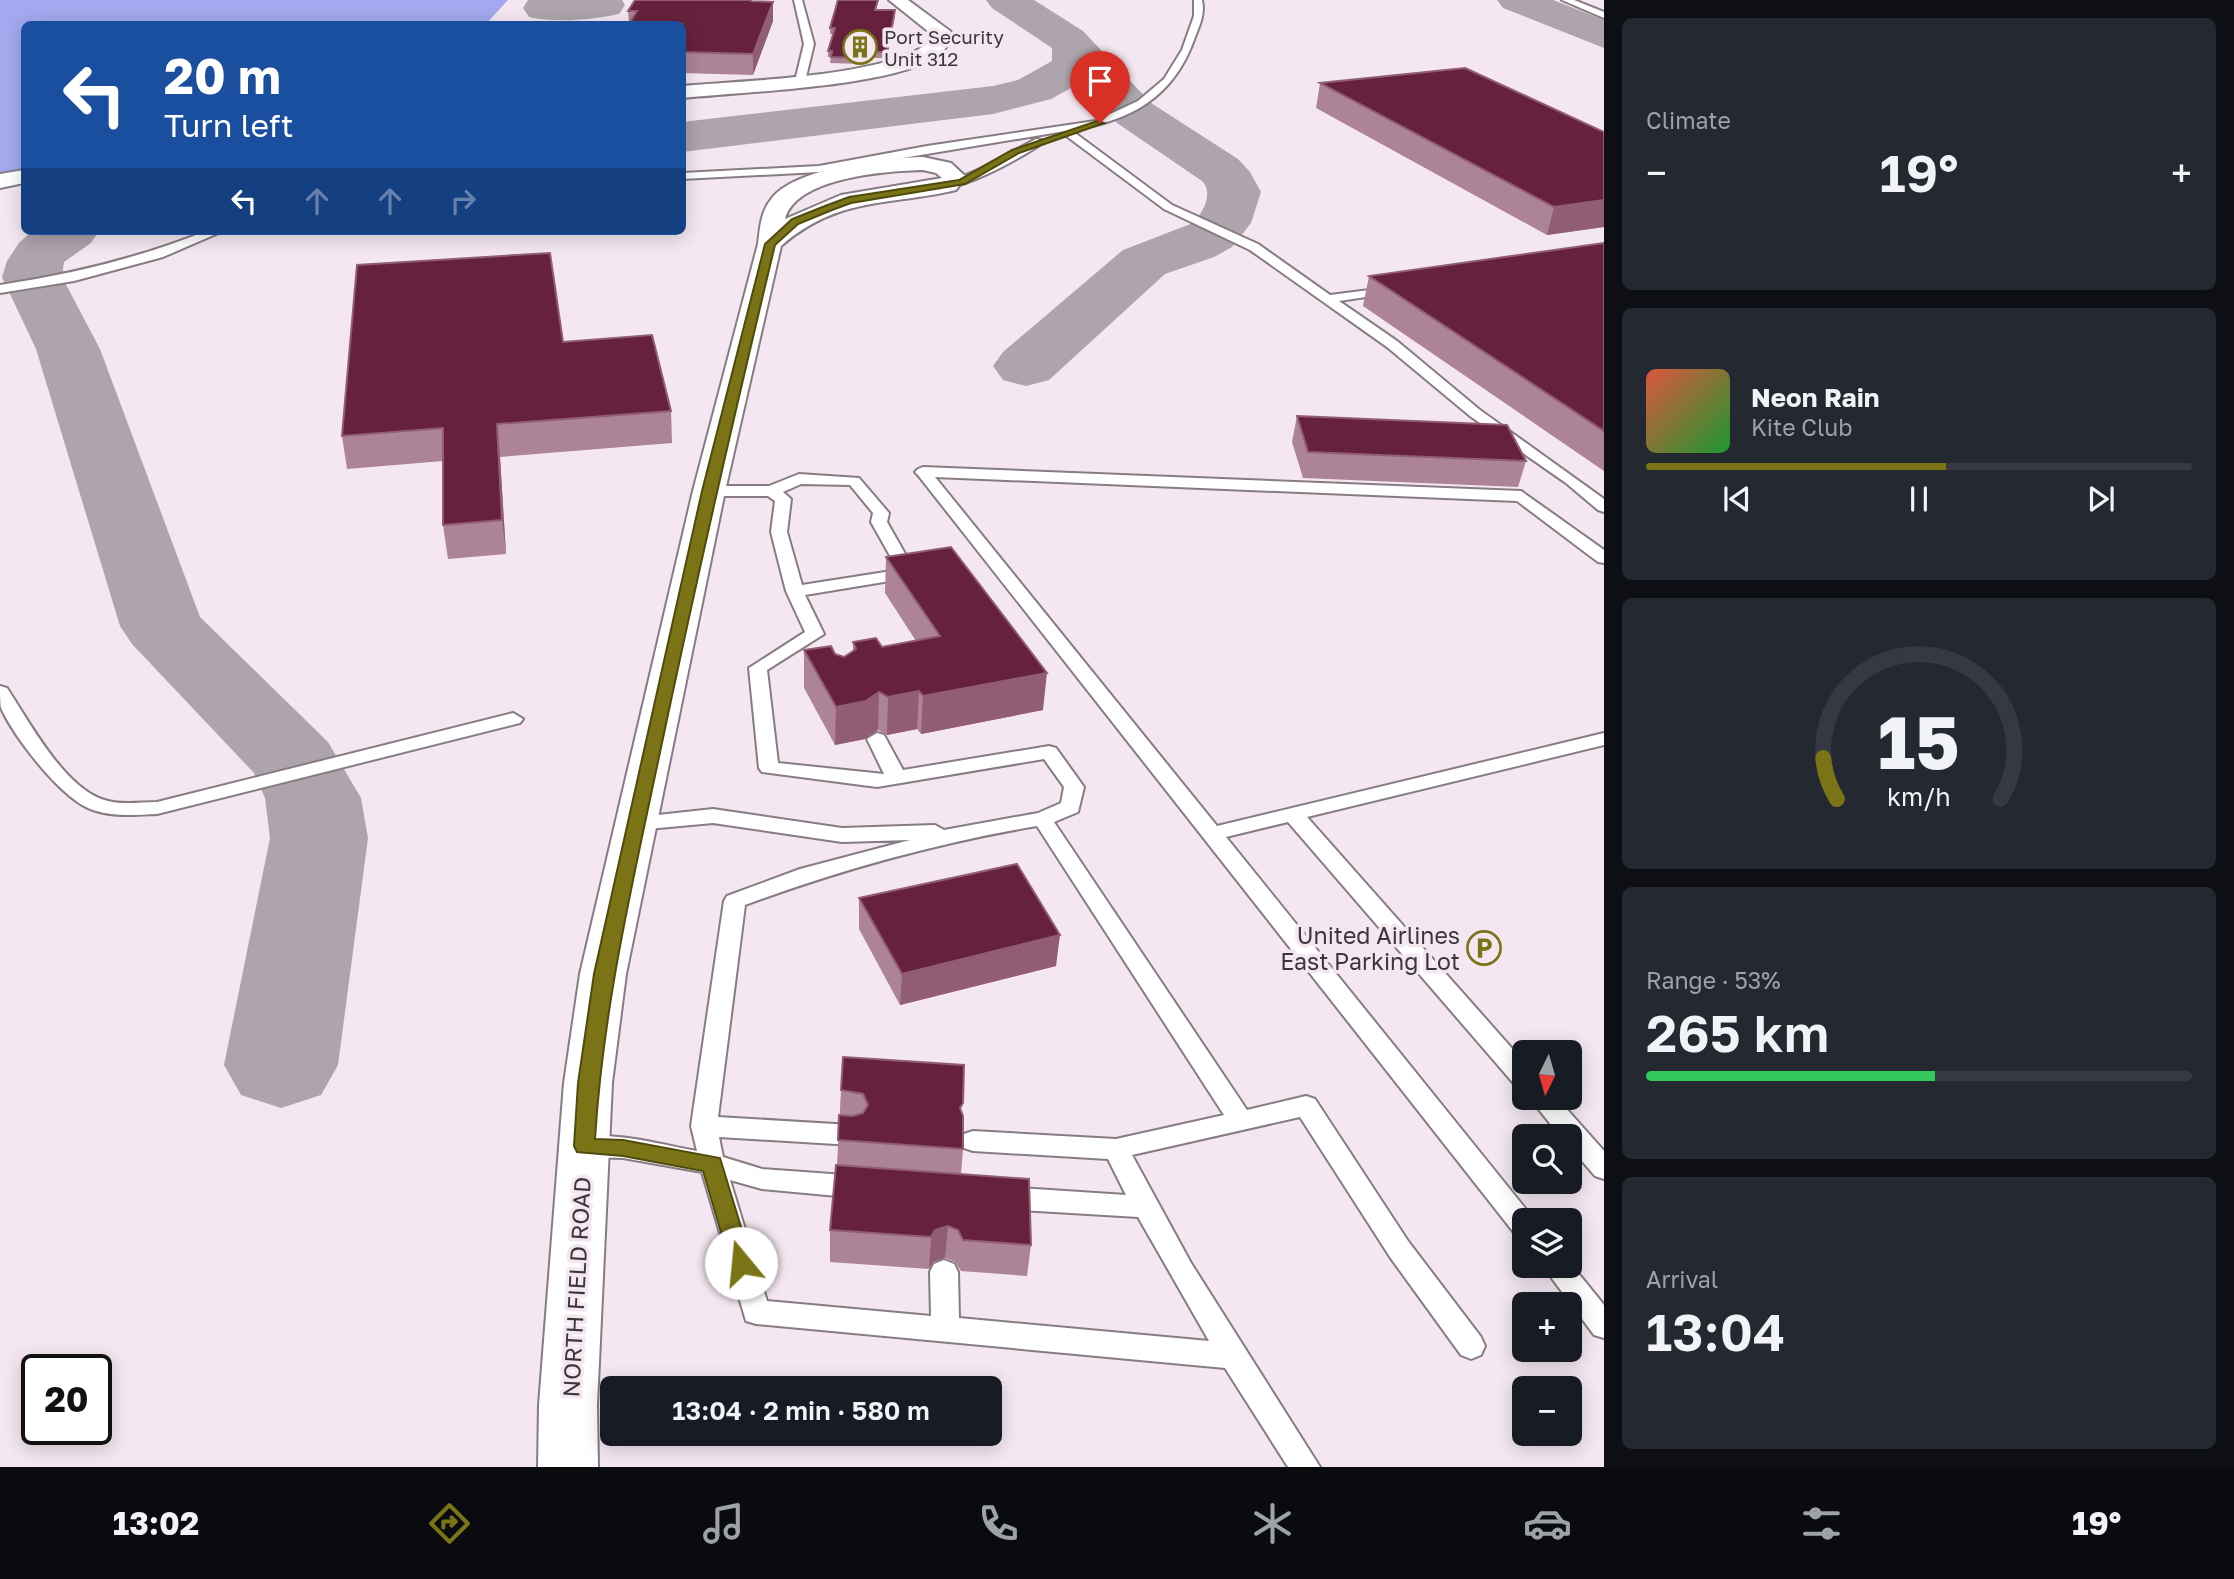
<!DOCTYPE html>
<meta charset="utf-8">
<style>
:root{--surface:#171b24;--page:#242831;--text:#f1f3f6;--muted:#9ea1a6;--line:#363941;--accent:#7a7417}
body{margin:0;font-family:"Golos Text",sans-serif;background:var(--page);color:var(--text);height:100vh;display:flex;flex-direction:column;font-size:26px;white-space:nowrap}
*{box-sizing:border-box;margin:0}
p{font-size:23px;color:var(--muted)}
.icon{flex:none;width:38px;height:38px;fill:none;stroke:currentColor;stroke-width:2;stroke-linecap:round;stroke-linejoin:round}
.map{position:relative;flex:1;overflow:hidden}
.panel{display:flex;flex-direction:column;gap:18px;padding:18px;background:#0d0f14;width:630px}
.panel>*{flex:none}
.top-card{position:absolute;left:21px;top:21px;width:665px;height:214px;border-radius:10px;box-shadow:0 4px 18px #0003;background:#1a4fa0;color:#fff;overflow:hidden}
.needle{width:46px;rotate:185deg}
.buttons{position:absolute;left:1512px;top:1040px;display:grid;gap:14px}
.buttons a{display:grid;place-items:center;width:70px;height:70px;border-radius:10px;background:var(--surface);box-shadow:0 4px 18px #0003;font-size:35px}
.speed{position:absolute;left:21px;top:1354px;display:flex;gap:14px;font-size:35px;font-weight:700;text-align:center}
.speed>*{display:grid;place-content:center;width:91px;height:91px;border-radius:50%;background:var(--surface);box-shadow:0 4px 18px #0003;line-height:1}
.speed .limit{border:4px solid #111;border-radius:10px;background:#fff;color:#111}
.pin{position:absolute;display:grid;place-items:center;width:60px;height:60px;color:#fff;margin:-72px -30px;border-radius:50% 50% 50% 0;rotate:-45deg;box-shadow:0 0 7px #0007}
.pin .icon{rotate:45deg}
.me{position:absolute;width:77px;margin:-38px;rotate:343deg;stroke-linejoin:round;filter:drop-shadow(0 0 5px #0008)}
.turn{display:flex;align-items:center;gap:24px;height:147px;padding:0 28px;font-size:32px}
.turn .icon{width:91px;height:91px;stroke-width:2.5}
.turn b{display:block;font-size:49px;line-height:60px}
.lanes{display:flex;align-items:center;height:66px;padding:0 28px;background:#0003;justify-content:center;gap:35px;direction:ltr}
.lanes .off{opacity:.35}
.big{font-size:52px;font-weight:600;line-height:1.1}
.panel .tile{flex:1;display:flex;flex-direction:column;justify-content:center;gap:10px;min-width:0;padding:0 24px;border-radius:10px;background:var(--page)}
.panel .dial{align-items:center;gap:0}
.dial svg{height:182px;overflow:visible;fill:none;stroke:var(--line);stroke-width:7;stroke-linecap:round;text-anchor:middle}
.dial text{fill:var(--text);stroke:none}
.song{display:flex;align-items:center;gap:21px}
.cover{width:84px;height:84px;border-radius:10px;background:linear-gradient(135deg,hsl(10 70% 55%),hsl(130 70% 35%))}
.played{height:7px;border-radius:4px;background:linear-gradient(90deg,var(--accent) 55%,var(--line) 55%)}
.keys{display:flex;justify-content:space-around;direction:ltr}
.heat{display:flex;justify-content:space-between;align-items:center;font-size:38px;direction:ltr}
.charge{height:10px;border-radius:5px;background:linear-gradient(90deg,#34c759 53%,var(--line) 0)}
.trip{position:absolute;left:600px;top:1376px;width:402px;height:70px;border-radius:10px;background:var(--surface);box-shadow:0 4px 18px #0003;font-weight:600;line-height:70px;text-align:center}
.menu{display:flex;height:112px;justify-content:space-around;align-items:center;background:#090b0e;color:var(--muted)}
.menu .icon{width:49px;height:49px}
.menu .on{color:var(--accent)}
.menu b{font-size:32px;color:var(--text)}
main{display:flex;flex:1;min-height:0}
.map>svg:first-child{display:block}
.water{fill:#a4a9ef}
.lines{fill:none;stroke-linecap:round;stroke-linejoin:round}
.taxiway{fill:#aea4ac;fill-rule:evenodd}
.service-casing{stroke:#877c84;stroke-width:4}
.minor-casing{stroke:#877c84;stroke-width:4}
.tertiary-casing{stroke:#877c84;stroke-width:4}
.path{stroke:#a49aa1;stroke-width:2;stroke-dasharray:2 2;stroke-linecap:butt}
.service{fill:#fff;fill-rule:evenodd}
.minor{fill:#fff;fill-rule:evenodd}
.tertiary{fill:#fff;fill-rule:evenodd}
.wall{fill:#ad8496}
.shaded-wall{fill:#915d72}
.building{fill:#66223c;stroke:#915d72;stroke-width:2}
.route{fill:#7a7417;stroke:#4f4b0f;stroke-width:2}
.labels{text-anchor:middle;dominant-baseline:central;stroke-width:7;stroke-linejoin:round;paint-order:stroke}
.far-poi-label{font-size:19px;fill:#3b363a;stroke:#f4e7f1;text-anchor:start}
.poi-label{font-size:23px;fill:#3b363a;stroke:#f4e7f1;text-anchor:end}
.street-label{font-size:23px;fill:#3b363a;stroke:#f4e7f1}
</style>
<main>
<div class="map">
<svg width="1604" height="1467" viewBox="0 0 1604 1467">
<rect width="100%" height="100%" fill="#f4e7f1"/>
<path class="water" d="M0 0H508L486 24H24V169L0 173Z"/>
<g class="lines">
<path class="taxiway" d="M528 0H622L625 5 619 14C592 20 556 23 529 17L523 8Z
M986 0H1034L1083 31 1151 103 1238 159 1250 172 1261 192 1251 223 1232 247 1214 257 1165 274 1049 380 1026 386 1003 380 993 366 1003 352 1123 250 1193 223C1203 213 1214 193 1202 181L1117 123 1082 82 1051 99 993 114 682 152V122L993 86 1018 80 1052 61V48L992 8Z
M1497 0H1553L1604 20V48L1503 8Z
M32 231H99L91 243 64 262 62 277 100 349 200 617 328 742 361 798 368 838 338 1065 321 1095 281 1108 241 1095 224 1065 270 838 265 798 254 773 132 644 120 626 36 349 2 277 7 261 19 243Z"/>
<g class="service-casing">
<path id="service" d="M794 0H802L814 44 805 81 800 84 795 81 804 44Z
M1194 0H1202C1205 13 1200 25 1195 37 1174 98 1130 121 1071 130L1172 205 1258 244 1330 295 1393 287V293L1339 301 1397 341 1480 410 1604 499V512L1598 510 1566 483 1470 416 1387 347 1250 250 1164 209 1065 135V131L819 172 682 179V173L819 166 927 146 1095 121 1138 101 1164 79 1182 50 1194 16Z
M1562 0H1574L1604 12V18Z
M1036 139 1045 141C1032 152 956 195 942 185L980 169Z
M206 231H223L163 257 74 281 0 293V285C72 274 139 258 206 231Z
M923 467 1521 491 1604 550V563L1598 562 1517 501 935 477 1217 826 1604 733V745L1307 817 1524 1062V1087L1515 1085 1288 822 1226 837 1533 1218 1524 1220V1237L1515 1234 918 475 915 472 918 469Z
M799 474 859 478 889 513 887 522 916 573 908 578 805 595 824 634 767 670 778 763 884 774 867 739 877 733 884 735 903 770 1049 746 1056 748 1084 787 1078 812 1054 822 1247 1110 1306 1096 1315 1099 1408 1241 1481 1337 1485 1346 1481 1355 1471 1359 1461 1355 1390 1257 1300 1117 1132 1155 1191 1263 1320 1467H1288L1225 1368 756 1324 746 1321 702 1172 623 1158 585 1157 576 1154 572 1147 576 1140C609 1129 662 1145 697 1151L691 1126 724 901 727 896 800 869 910 840 842 842 713 823 637 830 630 828 627 823 630 818 713 809 842 828 935 825 944 830 1038 813 1061 803 1064 787 1044 759 877 787 762 772 759 768 749 668 805 632 786 591 771 532 775 501 768 496H709L701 491 709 486H769ZM801 484 850 485 873 513 871 522 898 570 802 585 787 532 791 499 783 492ZM1037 826 1224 1115 1116 1139 973 1131 964 1134 960 1141 964 1148 973 1151 1108 1159 1126 1195 1004 1187 995 1190 991 1198 995 1206 1004 1209 1138 1217 1209 1341 959 1318 958 1272 954 1264 944 1260 934 1264 930 1272 931 1316 767 1301 730 1180 762 1189 859 1198 868 1194 872 1187 868 1180 859 1176 762 1169 723 1157 719 1137 852 1145 861 1142 865 1135 861 1128 852 1125 718 1117 745 905C840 870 937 843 1037 826Z
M0 686 7 688C29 721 66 792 108 801 123 805 141 802 157 802L513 713 523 719 520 723 157 814C135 815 114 817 93 810 62 800 14 737 1 708 0 702 0 693 0 686Z
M1529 1097H1556L1604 1151V1179L1595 1176 1570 1147V1136H1560Z
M1570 1263 1604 1305V1338L1594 1335 1542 1265Z"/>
</g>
<g class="minor-casing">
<path id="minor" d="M923 157 951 163 966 177 956 190C889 206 838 196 781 246L725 491 626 974 612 1083 597 1405 598 1467H538L539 1405 564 1083 580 974 693 491 758 244C760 227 761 211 772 198 797 167 886 158 923 157ZM923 170 936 173 942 178 841 195 785 219C796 177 887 171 923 170Z"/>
</g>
<g class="tertiary-casing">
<path id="tertiary" d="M889 0H908L950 31 953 35C949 41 946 49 941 53 903 87 738 92 682 98V86C735 81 907 77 934 36Z
M24 170V183L0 188V174Z"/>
</g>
<path class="path" d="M836 7 838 0"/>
<use href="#service" class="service"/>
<use href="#minor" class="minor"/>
<use href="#tertiary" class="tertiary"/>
</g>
<path class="wall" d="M878 0 876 10H895L887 58H866L864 64 830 63 831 57H828V51L833 34H830V28Z
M759 1 773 21 753 75 682 73V24H629L628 11Z
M1320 83 1604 132V227L1547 235 1316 108Z
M1604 243V471L1363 306 1369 276Z
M563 342 671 411 672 443 500 457 506 554 448 559 443 525V461L347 469 342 436Z
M1297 416 1526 461 1518 487 1303 478 1292 442Z
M886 557 1043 710 921 734 917 729 887 735 878 730 865 739 835 745 804 688V650L844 657 853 651V642L882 647 916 641 885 593Z
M859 898 1056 966 900 1005 859 929Z
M841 1090 962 1114 963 1149 961 1174 1031 1245 1027 1276 961 1271 955 1262 945 1258 933 1262 929 1269 830 1262V1230L837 1165Z"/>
<path class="shaded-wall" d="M773 2V21L753 75V54Z
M895 10V16L887 58V52Z
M1604 200V227L1547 235 1554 207Z
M497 424 500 457 506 554 502 520Z
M1047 673 1043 710 921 734 923 696Z
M919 691 917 729 887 735 888 697Z
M879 692 878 730 865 739 835 745 836 707Z
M1060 935 1056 966 900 1005 902 974Z
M948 1226 945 1258 933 1262 929 1269 931 1237 935 1230Z"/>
<path class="building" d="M635 0H751V1L773 2 753 54 682 52V24H629L637 11H628Z
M838 0H878L875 10H895L887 52H866L864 58 831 57 832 51H828L835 28H830Z
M1465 68 1604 132V200L1554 207 1320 83Z
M1604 243V431L1369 276Z
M550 253 563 342 652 335 671 411 497 424 502 520 443 525V428L342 436 357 265Z
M1297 416 1507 425 1526 461 1308 452Z
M951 547 1047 673 923 696 919 691 888 697 879 692 866 701 836 707 804 650 831 646 835 654 844 657 856 649 853 642 876 638 882 647 940 636 886 557Z
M1017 864 1060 935 902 974 859 898Z
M843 1057 964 1065 963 1103 960 1108 963 1116V1149L838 1140 839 1115 853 1116 863 1113 868 1105 863 1094 841 1090Z
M836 1165 1029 1179 1031 1245 963 1240 958 1230 948 1226 935 1230 931 1237 830 1230Z"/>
<path class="route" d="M1097 121 1104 123 1019 153 965 184 851 203 832 210 798 224 775 245C734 415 695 586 659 757 632 885 603 1008 595 1139L623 1140 720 1158 752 1263 749 1270 741 1272 733 1270 730 1263 703 1171 623 1156 577 1152 574 1146 578 1083 594 974 702 491 765 244 792 219 825 206 849 197 959 180 1012 150Z"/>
<defs>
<g id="building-ring" transform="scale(1.75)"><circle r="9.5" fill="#f4e7f1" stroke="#7a7417" stroke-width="1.5"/><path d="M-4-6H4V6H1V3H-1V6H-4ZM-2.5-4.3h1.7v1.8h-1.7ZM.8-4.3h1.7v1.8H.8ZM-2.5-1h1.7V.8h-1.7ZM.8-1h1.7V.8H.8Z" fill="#7a7417"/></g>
<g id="parking-ring" transform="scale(1.75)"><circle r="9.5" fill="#f4e7f1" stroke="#7a7417" stroke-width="1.5"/><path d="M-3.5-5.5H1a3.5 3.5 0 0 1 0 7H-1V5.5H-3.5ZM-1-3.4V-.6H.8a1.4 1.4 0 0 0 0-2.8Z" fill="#7a7417"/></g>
</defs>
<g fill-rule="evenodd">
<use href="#building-ring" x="860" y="47"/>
<use href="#parking-ring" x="1484" y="948"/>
</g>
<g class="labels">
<g class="far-poi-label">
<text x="884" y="36">Port Security<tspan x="884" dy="22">Unit 312</tspan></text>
</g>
<g class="poi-label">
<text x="1460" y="935">United Airlines<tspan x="1460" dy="26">East Parking Lot</tspan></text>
</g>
<g class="street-label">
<text transform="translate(576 1287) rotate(-87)">NORTH FIELD ROAD</text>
</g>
</g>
</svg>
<div class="buttons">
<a><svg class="needle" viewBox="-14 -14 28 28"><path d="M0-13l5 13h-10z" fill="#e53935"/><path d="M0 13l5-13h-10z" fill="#9ea1a6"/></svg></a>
<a><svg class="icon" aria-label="search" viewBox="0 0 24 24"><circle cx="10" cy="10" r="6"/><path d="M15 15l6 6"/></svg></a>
<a><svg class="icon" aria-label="layers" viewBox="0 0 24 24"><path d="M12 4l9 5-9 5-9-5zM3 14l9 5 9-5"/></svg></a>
<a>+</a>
<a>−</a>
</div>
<div class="speed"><div class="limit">20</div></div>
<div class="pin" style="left:1100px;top:123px;background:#d93025"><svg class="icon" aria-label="arrive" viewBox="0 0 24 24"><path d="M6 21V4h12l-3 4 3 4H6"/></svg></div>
<svg class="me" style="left:741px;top:1263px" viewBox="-20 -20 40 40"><circle r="19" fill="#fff"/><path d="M0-13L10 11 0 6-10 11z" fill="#7a7417"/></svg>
<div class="trip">13:04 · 2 min · 580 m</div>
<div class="top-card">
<div class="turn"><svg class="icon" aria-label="left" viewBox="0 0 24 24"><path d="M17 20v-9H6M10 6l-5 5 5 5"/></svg><div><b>20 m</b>Turn left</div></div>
<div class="lanes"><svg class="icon" aria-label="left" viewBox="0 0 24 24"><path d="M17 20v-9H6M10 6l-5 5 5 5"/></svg><svg class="icon off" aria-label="ahead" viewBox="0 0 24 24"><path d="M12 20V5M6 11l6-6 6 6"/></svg><svg class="icon off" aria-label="ahead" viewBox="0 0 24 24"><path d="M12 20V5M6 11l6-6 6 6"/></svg><svg class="icon off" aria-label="right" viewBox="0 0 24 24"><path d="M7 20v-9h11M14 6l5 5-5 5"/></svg></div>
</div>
</div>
<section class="panel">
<div class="tile"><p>Climate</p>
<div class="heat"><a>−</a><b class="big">19°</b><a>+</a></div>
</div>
<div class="tile">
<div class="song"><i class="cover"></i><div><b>Neon Rain</b><p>Kite Club</p></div></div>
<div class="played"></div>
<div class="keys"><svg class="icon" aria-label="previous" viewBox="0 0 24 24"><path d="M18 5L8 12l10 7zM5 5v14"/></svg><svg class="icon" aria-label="pause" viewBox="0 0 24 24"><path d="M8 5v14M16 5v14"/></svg><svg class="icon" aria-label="next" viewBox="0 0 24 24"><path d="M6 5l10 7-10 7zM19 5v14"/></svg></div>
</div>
<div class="tile dial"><svg viewBox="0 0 100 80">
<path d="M14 69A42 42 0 1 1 86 69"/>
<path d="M14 69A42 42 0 0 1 8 51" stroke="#7a7417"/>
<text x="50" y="56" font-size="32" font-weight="700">15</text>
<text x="50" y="72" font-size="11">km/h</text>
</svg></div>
<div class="tile"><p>Range · 53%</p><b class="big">265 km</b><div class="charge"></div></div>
<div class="tile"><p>Arrival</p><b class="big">13:04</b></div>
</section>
</main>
<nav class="menu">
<b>13:02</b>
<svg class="icon on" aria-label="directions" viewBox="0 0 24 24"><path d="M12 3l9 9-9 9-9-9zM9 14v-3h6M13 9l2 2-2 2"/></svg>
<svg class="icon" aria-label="music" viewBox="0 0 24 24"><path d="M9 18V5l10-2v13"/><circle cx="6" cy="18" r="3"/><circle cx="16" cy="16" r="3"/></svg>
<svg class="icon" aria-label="phone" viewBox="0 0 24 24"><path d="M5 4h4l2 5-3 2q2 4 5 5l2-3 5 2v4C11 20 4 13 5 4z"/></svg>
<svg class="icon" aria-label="climate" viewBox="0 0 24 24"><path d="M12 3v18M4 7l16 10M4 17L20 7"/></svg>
<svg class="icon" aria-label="car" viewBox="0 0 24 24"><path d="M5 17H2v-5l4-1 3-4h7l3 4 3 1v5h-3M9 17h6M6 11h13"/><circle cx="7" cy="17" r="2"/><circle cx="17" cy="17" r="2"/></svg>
<svg class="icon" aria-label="filters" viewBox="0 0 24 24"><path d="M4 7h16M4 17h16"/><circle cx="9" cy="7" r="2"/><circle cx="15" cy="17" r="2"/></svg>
<b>19°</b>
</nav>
